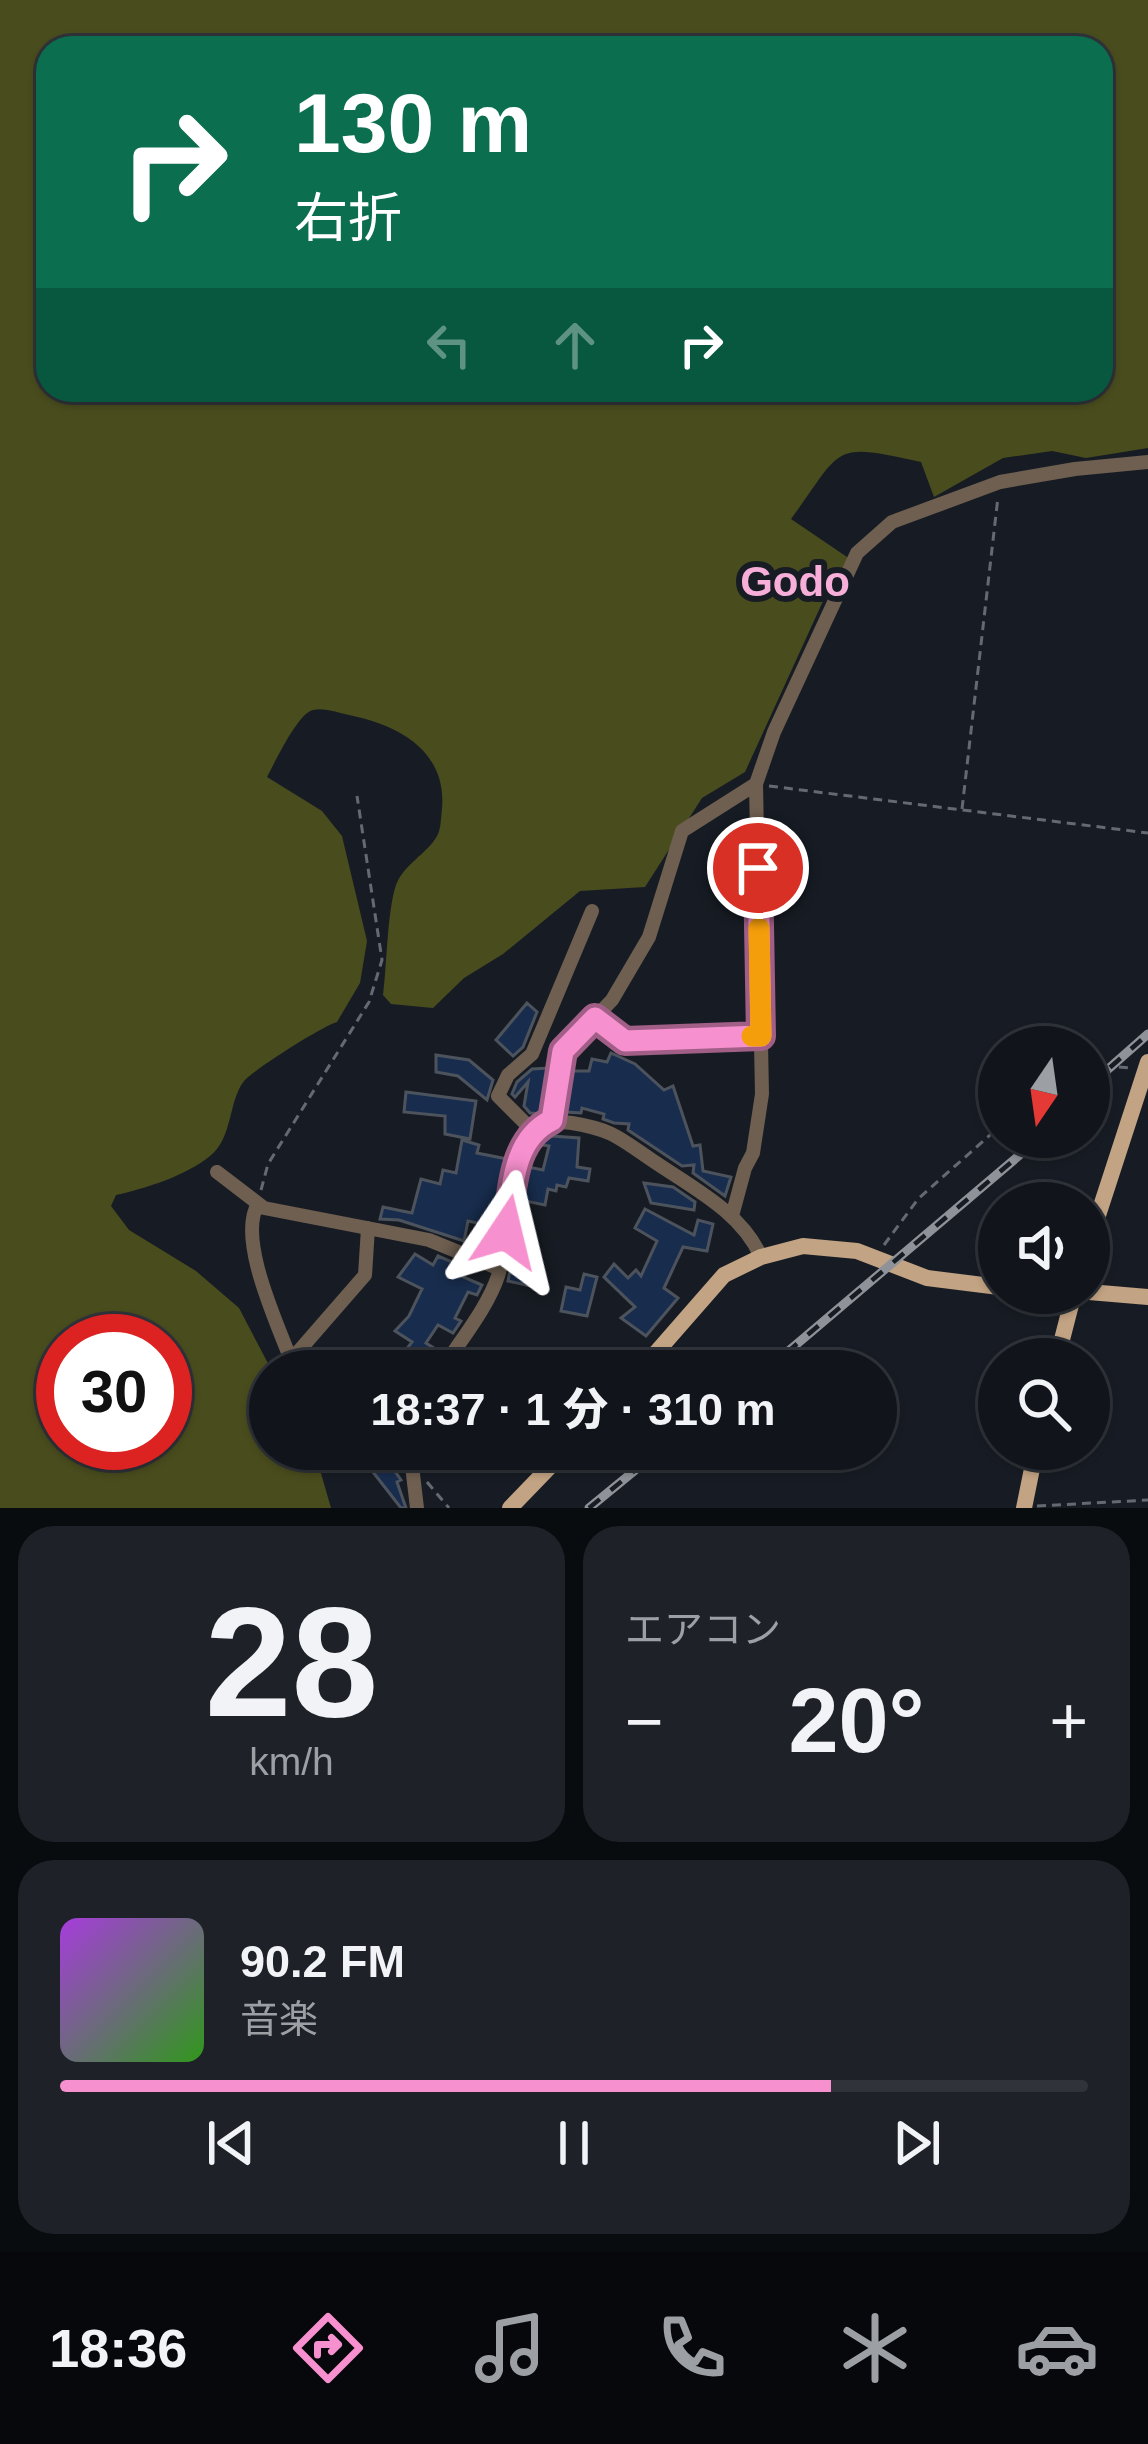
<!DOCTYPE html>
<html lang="ja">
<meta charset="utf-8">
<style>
:root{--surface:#11151b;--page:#1e2228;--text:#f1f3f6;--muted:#9c9fa3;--line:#30343a;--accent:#f790ce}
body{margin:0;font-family:Arial,"Noto Sans JP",sans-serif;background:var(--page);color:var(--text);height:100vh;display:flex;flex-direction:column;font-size:45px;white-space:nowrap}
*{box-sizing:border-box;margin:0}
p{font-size:39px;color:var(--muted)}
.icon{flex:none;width:66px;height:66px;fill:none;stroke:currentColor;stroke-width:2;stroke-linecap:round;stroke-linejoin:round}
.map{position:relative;height:1508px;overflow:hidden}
.drawer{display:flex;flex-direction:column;gap:18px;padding:18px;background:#090c0f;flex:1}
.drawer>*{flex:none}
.banner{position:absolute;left:36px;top:36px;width:1077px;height:366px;border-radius:36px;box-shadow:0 3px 9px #0004,0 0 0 3px var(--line);background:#0b6e4f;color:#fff;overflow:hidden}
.needle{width:78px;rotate:193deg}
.buttons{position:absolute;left:978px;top:1026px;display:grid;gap:24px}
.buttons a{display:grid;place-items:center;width:132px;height:132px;border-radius:50%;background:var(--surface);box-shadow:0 3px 9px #0004,0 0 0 3px var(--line);font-size:60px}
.speed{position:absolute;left:36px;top:1314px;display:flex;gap:24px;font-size:60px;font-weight:700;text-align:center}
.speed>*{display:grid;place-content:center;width:156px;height:156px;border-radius:50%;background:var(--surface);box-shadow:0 3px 9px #0004,0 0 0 3px var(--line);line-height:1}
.speed .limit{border:18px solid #d22;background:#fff;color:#111}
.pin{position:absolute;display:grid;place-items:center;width:102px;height:102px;color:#fff;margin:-51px;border:6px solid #fff;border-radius:50%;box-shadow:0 3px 12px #0007}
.me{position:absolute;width:132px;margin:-66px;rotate:10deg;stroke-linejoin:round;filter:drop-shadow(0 0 9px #0008)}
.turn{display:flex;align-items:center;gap:42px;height:252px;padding:0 60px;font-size:54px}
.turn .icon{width:156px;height:156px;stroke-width:2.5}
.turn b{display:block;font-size:84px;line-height:102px}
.lanes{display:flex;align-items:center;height:114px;padding:0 60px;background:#0003;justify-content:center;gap:60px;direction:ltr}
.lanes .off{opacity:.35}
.big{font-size:90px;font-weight:800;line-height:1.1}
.drawer .tile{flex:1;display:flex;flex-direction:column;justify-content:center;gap:18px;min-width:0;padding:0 42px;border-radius:36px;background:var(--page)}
.drawer .dial{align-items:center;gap:0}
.dial b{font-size:156px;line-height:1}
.song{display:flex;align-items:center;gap:36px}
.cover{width:144px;height:144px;border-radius:18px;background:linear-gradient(135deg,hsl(280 70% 55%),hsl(110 70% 35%))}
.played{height:12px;border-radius:6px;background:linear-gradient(90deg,var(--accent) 75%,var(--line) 75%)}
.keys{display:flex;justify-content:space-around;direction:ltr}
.heat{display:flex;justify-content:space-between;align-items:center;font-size:66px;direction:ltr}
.drawer .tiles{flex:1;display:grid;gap:18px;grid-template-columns:1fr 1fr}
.tile:last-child{grid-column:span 2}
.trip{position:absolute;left:249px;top:1350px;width:648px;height:120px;border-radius:60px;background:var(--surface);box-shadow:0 3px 9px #0004,0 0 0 3px var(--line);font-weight:800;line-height:120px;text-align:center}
.menu{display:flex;height:192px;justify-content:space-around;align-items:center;background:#07080b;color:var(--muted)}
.menu .icon{width:84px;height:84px}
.menu .active{color:var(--accent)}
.menu b{font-size:54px;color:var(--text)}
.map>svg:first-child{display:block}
.forest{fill:#494c1d;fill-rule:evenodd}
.building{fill:#182d4e;stroke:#4d535c;stroke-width:3}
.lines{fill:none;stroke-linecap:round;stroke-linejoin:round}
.path{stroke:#656970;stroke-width:3;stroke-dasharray:9 6;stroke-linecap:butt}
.minor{stroke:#6e5f50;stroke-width:14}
.major{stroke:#c2a383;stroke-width:16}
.rail-casing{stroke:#8f9399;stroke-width:9}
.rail{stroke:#171c24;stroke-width:4.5;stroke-dasharray:14;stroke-linecap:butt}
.route-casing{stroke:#a15e86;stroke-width:30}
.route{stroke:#f790ce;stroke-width:21}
.slow{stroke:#f59e0b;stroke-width:21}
.labels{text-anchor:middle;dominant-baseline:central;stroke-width:12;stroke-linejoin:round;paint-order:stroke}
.quarter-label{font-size:42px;font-weight:bold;fill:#f7aed8;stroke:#171c24}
</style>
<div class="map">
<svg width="1148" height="1508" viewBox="0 0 1148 1508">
<rect width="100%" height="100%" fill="#171c24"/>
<path class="forest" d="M0 0H1148V448L1086 458 1052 451 1003 458 934 497 921 462C830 442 844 447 791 519L850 559 829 588 745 772 702 798 645 887 580 891 503 954 464 978 433 1008 391 1004 383 995C387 966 387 912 396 885 404 864 427 854 437 836 441 830 441 816 442 809 447 751 399 725 349 715 339 713 324 707 313 710 298 713 275 762 267 777L322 811 342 836 367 941 360 983 337 1022C326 1024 253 1070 244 1081 228 1102 233 1138 210 1156 185 1176 147 1188 116 1195L111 1206 129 1230 196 1271 239 1308 272 1371 270 1449H314L331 1508H0ZM48 48H1101V390H48ZM63 1341H165V1443H63Z"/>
<path class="building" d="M527 1003 537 1012 523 1047 513 1056 496 1040Z
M611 1053 635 1064 664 1090 673 1086 693 1146 700 1145 703 1171 731 1177 725 1196 693 1173 694 1165 682 1166 628 1130 629 1124 614 1123 603 1119 604 1114 582 1108 581 1113 565 1112 571 1071H589L592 1059 607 1062Z
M436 1055 469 1060 493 1080 487 1100 458 1076 436 1072Z
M549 1068 542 1114 530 1113 524 1106 528 1082 515 1097 512 1094 517 1082 532 1069Z
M406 1092 476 1101 470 1139 445 1134V1116L404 1112Z
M552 1136 579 1138 577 1167 590 1169 588 1181 569 1178 566 1187 557 1185 556 1191 548 1189 545 1205 521 1200 528 1167 543 1170 549 1146 543 1145 544 1141Z
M462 1140 479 1145 477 1153 507 1159 491 1226 468 1221 464 1241 399 1220 380 1219 383 1207 412 1213 421 1179 440 1184 443 1170 456 1173Z
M644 1183 673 1187 695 1202 694 1210 651 1203Z
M645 1209 694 1235 698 1220 713 1224 707 1251 683 1247 664 1288 678 1298 646 1336 621 1318 635 1307 604 1277 614 1264 628 1278 636 1270 641 1276 657 1241 635 1228Z
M515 1245 532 1248 530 1266 539 1268 535 1287 508 1281Z
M415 1254 433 1265 438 1256 464 1267 461 1276 482 1285 477 1295 468 1292 455 1318 461 1321 453 1333 438 1325 426 1343 440 1352 426 1371H401L394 1366 412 1342 395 1331 409 1316 422 1289 398 1277Z
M584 1274 597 1277 587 1316 561 1311 566 1287 580 1290Z
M355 1449H379L401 1480 397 1482 406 1508H401Z"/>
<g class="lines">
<path class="path" d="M769 786 1148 833
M962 809 998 497
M1089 1065 1132 1068
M261 1190 268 1164 369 1002 382 960 357 796
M884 1245 918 1199 999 1127
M427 1482 449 1508
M1037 1506 1148 1500"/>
<path class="minor" d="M595 1018 625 1041 761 1036
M552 1120 563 1051 612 1000 649 937 682 831 756 784
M532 1130 498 1096 508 1075 532 1054 592 911
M217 1172 264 1208 429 1240 500 1269
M258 1204C237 1238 277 1323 291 1360L365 1275 368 1228
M732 1216 745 1168 753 1153 762 1094 756 784 774 732 857 553 892 522 1000 482 1075 469 1148 462
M441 1371C459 1342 487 1309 498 1276 514 1230 498 1111 572 1123 608 1129 616 1135 646 1156 687 1185 741 1210 761 1257
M410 1449 417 1508"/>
<path class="major" d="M1089 1243 1148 1062
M1089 1292 1148 1297
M1057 1359 1074 1293
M640 1371 724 1275 761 1257 803 1246 857 1251 927 1278 999 1287
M510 1508 567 1449
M1024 1508 1036 1449"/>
<g class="rail-casing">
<path id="rail" d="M1089 1086 1148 1034
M765 1371 1041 1137
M589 1508 661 1449"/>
</g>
<use href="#rail" class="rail"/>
</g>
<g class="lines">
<g class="route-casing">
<path id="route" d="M506 1232C513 1190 511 1140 552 1120L563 1051 595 1018 625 1041 761 1036 758 868"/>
</g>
<use href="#route" class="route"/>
<path class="slow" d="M752 1036H761L759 928"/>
</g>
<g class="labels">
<g class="quarter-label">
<text x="795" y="581">Godo</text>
</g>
</g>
</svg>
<div class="buttons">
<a><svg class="needle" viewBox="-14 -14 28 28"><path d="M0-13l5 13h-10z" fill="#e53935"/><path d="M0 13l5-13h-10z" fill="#9c9fa3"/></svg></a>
<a><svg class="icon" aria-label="sound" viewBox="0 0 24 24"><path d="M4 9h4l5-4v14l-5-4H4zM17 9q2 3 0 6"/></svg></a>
<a><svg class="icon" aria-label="search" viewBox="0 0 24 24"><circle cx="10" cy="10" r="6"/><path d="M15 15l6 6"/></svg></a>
</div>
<div class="speed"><div class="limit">30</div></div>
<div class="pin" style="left:758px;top:868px;background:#d93025"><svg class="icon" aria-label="arrive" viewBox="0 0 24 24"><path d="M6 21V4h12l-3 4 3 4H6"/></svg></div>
<svg class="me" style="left:506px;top:1232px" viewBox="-20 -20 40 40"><path d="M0-17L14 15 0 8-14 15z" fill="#f790ce" stroke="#fff" stroke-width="4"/></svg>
<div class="trip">18:37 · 1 分 · 310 m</div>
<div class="banner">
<div class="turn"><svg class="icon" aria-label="right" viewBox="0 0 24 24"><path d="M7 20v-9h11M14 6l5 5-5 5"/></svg><div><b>130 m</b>右折</div></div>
<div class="lanes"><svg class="icon off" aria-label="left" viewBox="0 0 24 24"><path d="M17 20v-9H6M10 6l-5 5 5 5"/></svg><svg class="icon off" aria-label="ahead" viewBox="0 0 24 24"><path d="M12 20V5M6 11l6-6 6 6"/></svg><svg class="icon" aria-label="right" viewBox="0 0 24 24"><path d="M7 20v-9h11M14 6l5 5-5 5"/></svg></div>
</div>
</div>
<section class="drawer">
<div class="tiles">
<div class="tile dial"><b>28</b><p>km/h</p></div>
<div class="tile"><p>エアコン</p>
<div class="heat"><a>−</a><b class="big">20°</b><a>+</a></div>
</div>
<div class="tile">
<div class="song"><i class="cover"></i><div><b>90.2 FM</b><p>音楽</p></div></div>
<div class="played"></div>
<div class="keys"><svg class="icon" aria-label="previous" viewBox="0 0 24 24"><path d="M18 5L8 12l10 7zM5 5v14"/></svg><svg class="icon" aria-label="pause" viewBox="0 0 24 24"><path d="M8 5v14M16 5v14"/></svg><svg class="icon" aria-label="next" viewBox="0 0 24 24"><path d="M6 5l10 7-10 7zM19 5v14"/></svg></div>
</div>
</div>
</section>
<nav class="menu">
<b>18:36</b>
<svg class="icon active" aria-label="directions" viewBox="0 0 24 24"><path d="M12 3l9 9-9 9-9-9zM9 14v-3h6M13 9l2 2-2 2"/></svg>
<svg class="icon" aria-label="music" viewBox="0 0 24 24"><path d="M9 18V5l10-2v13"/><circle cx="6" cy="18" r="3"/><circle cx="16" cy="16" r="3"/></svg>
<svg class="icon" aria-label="phone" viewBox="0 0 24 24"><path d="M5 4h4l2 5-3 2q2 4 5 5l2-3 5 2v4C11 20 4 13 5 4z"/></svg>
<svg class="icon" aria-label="climate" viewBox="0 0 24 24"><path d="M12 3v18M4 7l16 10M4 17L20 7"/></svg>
<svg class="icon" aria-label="car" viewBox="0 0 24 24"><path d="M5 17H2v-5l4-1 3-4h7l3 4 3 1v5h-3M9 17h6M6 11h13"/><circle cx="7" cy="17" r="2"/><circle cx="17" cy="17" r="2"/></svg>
</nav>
